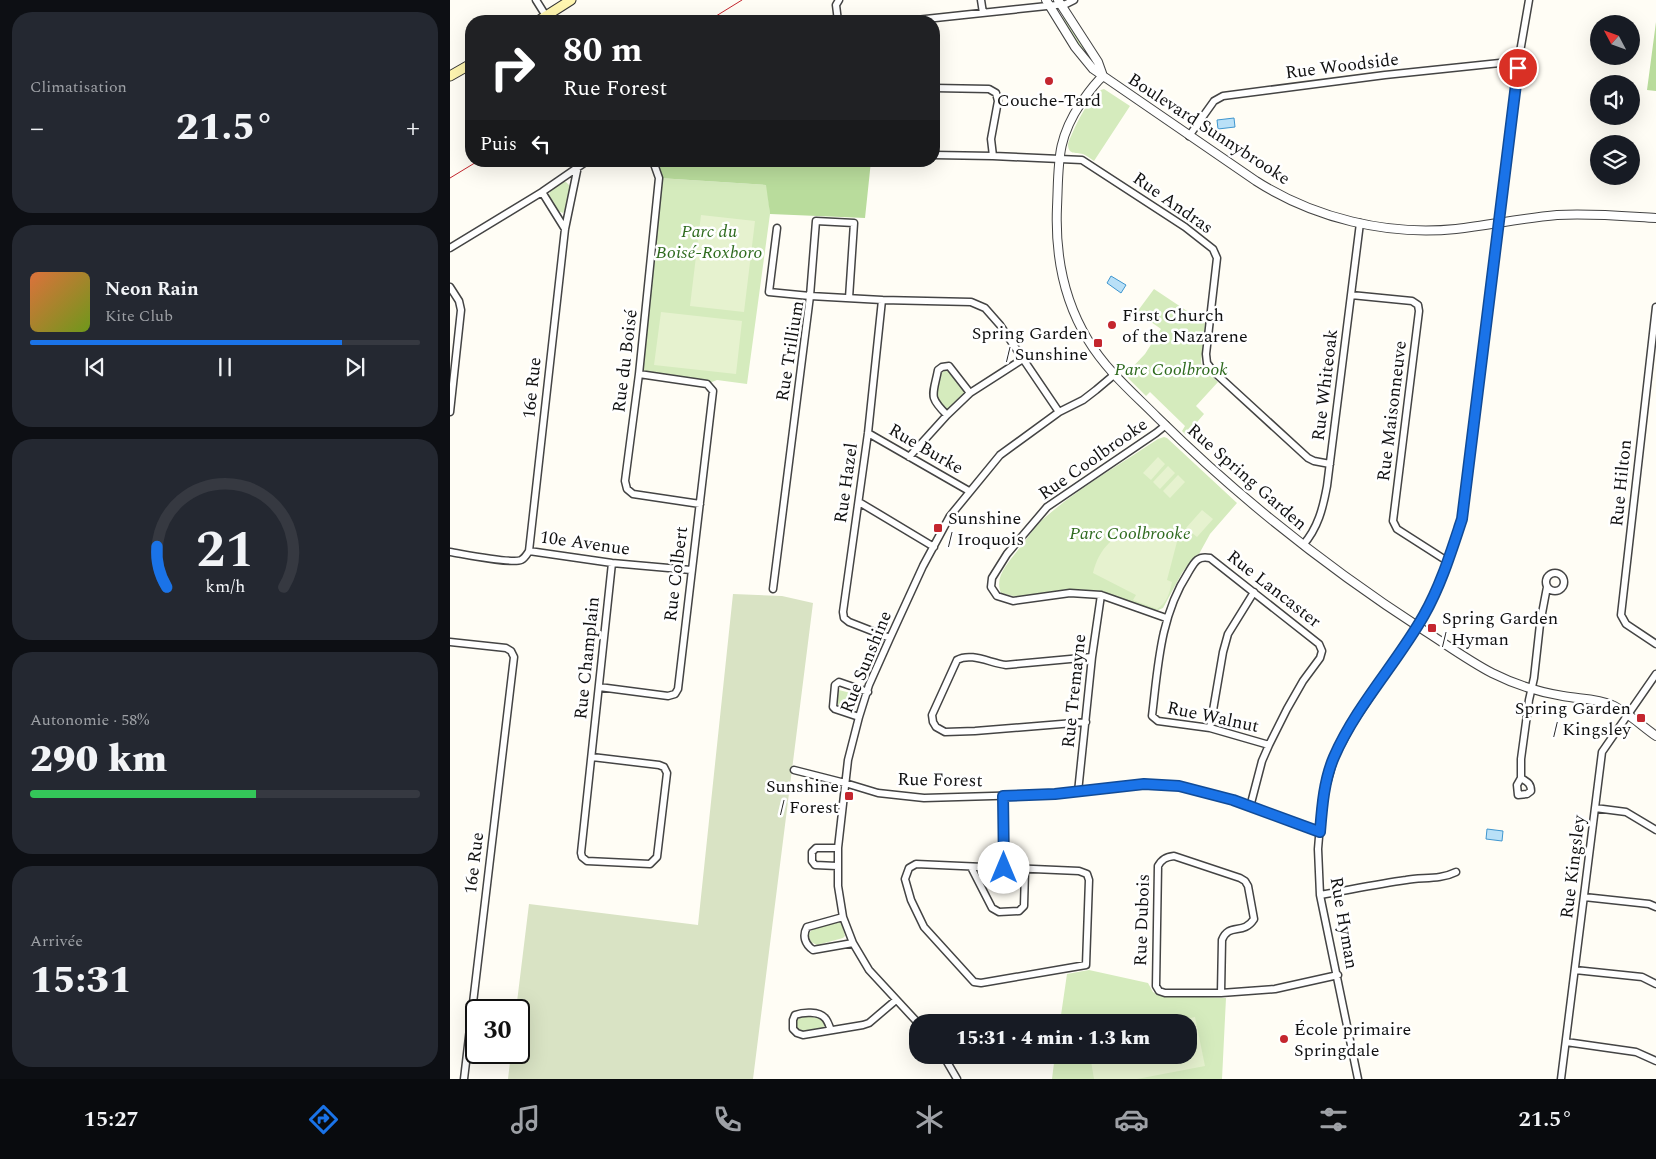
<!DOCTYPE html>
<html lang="fr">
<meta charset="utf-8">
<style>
:root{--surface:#171b24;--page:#242831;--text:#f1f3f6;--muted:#9ea1a6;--line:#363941;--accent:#1a73e8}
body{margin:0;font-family:Spectral,serif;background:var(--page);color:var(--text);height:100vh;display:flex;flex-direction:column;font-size:19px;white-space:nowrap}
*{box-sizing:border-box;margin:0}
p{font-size:16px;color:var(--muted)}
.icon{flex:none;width:28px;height:28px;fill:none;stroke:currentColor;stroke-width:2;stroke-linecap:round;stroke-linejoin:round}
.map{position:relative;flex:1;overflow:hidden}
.sheet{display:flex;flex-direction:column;gap:12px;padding:12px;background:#0d0f14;width:450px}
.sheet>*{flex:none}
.top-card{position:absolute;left:15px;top:15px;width:475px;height:152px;border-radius:20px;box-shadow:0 5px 20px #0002;background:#202124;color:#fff;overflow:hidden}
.needle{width:32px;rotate:311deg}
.tools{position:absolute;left:1140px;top:15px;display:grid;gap:10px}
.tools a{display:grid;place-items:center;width:50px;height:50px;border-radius:50%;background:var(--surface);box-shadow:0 5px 20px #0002;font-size:25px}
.speed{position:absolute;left:15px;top:999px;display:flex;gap:10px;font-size:25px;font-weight:700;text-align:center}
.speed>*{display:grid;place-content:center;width:65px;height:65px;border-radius:50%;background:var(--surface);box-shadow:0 5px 20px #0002;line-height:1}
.speed .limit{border:2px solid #111;border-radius:8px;background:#fff;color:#111}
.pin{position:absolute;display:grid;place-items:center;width:42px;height:42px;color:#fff;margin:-21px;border:2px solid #fff;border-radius:50%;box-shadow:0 1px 5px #0007}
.me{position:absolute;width:55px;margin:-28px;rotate:0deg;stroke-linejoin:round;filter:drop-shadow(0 0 4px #0008)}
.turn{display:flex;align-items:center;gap:18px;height:105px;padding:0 15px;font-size:22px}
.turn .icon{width:65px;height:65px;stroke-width:2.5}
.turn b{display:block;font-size:35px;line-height:42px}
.then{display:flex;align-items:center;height:48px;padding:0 15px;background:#0003;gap:10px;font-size:19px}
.big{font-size:38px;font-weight:800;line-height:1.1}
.sheet .widget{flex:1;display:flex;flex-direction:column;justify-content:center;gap:8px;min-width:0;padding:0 18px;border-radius:20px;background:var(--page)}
.sheet .dial{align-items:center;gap:0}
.dial svg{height:130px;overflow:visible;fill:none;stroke:var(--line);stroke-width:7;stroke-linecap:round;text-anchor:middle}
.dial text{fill:var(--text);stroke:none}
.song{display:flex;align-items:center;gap:15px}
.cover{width:60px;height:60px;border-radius:8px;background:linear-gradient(135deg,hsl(20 70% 55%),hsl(80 70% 35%))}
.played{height:5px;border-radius:2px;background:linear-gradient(90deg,var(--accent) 80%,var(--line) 80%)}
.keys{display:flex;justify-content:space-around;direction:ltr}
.heat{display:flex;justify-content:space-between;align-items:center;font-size:28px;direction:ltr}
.charge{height:8px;border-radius:4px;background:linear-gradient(90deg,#34c759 58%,var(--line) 0)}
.trip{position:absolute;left:459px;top:1014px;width:288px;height:50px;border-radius:20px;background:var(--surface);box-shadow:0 5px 20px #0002;font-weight:800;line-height:50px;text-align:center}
.menu{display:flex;height:80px;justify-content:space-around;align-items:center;background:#090b0e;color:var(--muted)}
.menu .icon{width:35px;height:35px}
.menu .on{color:var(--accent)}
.menu b{font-size:22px;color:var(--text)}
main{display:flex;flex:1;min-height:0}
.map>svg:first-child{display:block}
.green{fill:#d5ebbd}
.forest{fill:#b9dc9c}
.cemetery{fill:#d9e3c4}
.pitch{fill:#e6f2cf}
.water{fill:#b9e0f7;stroke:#3f96cf}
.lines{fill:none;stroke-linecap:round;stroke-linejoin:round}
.minor-casing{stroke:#444;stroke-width:9}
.tertiary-casing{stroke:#444;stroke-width:10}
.secondary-casing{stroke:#333;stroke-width:11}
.minor{stroke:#fff;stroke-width:6}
.tertiary{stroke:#fff;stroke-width:8}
.secondary{stroke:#fff6b0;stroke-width:9}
.tram{stroke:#c4262e;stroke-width:1}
.route-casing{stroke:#114b97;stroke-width:12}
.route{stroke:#1a73e8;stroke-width:9}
.poi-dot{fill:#c4262e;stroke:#fff;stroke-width:2}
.labels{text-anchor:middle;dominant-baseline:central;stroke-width:5;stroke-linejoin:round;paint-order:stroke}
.street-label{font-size:18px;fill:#111;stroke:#fff}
.poi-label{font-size:18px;fill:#111;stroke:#fff;text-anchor:start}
.park-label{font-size:18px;font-style:italic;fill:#2f6b1f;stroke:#fff}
</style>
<main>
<section class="sheet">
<div class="widget"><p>Climatisation</p>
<div class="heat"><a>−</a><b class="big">21.5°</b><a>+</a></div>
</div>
<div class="widget">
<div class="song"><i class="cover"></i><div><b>Neon Rain</b><p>Kite Club</p></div></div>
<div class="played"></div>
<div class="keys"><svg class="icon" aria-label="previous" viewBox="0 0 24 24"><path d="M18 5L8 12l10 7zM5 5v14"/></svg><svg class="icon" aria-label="pause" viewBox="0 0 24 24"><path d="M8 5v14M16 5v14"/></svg><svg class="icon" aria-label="next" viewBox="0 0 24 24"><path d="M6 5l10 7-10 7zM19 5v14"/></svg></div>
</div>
<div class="widget dial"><svg viewBox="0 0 100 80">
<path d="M14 69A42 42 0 1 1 86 69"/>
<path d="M14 69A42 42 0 0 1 8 44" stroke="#1a73e8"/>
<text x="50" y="56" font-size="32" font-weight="700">21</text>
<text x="50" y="72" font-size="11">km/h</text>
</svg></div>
<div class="widget"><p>Autonomie · 58%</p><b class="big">290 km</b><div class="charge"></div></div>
<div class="widget"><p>Arrivée</p><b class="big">15:31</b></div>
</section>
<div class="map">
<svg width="1206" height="1079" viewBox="0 0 1206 1079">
<rect width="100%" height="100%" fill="#fffdf5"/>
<path class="green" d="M613 17 646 65H645L629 47 612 19Z
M654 89 680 106 644 161C640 158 637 156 633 154 625 152 618 155 618 144 622 132 641 91 654 89Z
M209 178 317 185 320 214 297 384 267 380 257 384 189 374Z
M112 182H116L121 187 115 210 113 213C108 211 106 209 103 205 94 192 102 190 112 182Z
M704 289 755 323 751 363 755 370 768 382 746 406 754 414 736 435 732 431 735 426 700 392 696 396 675 375 695 354 711 329 687 312Z
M495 370 499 371 517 392 497 411C483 395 487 393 490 374Z
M714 437 717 438 787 503 760 534 749 554 743 558 732 573 713 608 706 611 651 591 619 589 567 597 551 593C544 577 558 563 568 550 576 540 583 529 592 520 627 489 669 465 708 439Z
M389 690 408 695 409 698 405 710 388 705 387 701Z
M388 922 392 924 395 936 393 938 367 945 361 942 358 934 363 929Z
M639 970 698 983 703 992 708 995 776 998 772 1079H602L605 1055H738V1022H610L617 974Z
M351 1016 370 1018 375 1024 373 1029 352 1031 347 1028V1020Z"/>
<path class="forest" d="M1206 22V91L1197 90Z
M203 161H421L415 218 320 214 316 185 209 178Z"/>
<path class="cemetery" d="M283 594 332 596 363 603 303 1079H58L61 1053 69 1052V1010H66L79 904 248 925Z"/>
<path class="pitch" d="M251 215 305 221 294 312 240 306Z
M211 312 292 321 286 374 204 365Z
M708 457 715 464 701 480 693 473Z
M718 466 725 473 710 489 703 482Z
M728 475 735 482 720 498 713 491Z
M752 510 763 519 747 537 736 528Z
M689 527 712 528 729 534 717 580 722 582C720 592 717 603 707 609L683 600 686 595 643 573C649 548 664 534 689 527Z
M745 1017 755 1066 687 1079H644L640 1055H738V1022H719Z"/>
<path class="water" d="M784 118 785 127 768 129 767 120Z
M661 276 676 285 671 293 657 283Z
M1037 829 1053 831 1052 841 1036 839Z"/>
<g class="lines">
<g class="minor-casing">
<path id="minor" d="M86 0 96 16
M531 0 533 13
M388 21 386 5 389 0
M457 21 616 4 624 0
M484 88 539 89 546 93 548 101 541 139 543 156
M739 136 764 101 773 96 935 75 1069 61
M484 155 543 156 632 160 735 227 763 249 767 258 756 354 757 363 763 371 858 458 864 461 880 464
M203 161 209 178 189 374 175 481 177 489 183 494 250 504
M92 192 115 229
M327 228 319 292 360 296 366 221 404 223 399 298
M0 248 92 192 137 161
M0 287 9 301 11 310 0 412
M901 295 962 301 968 305 969 311 943 521 947 529 997 561
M432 300 418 433 393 612 394 618 399 622 440 638
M1206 307 1171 615 1176 624 1206 644
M520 393 573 359
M716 425 706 433 597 507 557 554 542 578 541 587 547 596 563 601 620 593 651 595 716 618
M418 433 519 491
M459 457 497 415 520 393 499 366 492 367 488 370C483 396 478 396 497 415
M409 502 484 547
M853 545C868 528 873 508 877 486L910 223
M79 551 162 563 241 570
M0 552C13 554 62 564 71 560 75 558 77 554 79 551L115 229 128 166
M1096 582a9 9 0 1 1 18 0a9 9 0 1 1-18 0Z
M323 589 360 296 432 300 521 302 535 308 550 325 609 412
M0 642 56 648 61 651 64 657 14 1079
M149 687 218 696 225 694 228 689 263 391 257 384 189 374
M409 717 385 709 383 707 385 685 389 682 418 692
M636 722 525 731 495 732 486 727 483 722 482 715 507 660C521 652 540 663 556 665L642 657
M760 728 773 652 778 634 804 592
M142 757 209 765 214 767 217 773 207 857 200 864 137 861 132 857 131 853 162 563
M344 770 395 783 428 793 474 798 605 794 694 784 729 786 783 800 870 832
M1071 778C1077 782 1081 783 1081 791L1077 794 1068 795 1067 785 1071 778V759L1079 700 1084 678 1090 624 1097 587
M628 792 642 657 651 595
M553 796 554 868
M800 807 812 761 819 745 837 709 853 681 870 658 872 651 869 644 760 558C747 555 744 563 738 573 710 616 708 667 702 716L708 721 760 728 819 745
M1145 808 1176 812 1206 830
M466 864 629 871 637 874 639 880 636 965 531 983 524 982 474 927 461 900 455 879 459 868Z
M387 866 365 865 362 861V852L366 848H388
M521 867 542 908 549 912 569 911 574 906 575 870
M870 895C899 890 927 884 956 880 972 877 990 880 1006 872
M1134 897 1199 904 1206 907
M393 917 357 927C352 936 355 944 363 950L403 943
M1125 970 1192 977 1206 984
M771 993 772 940C779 922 793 936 804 919L798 886 795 881 790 878 724 856C716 857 712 859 708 866L706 986 709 991 715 993H771L825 989 888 975
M468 1023 419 970 403 943 393 917 388 886V848L398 760 409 717 419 685 440 638 473 566 500 516 550 455 609 412 633 400 646 390 665 374
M381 1030C379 1026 378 1021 375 1018 369 1011 353 1012 345 1015L343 1020V1029L347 1033 353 1035 413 1025 419 1023 446 1000
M1116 1042 1186 1052 1206 1061
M493 1055 507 1079
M908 1079 870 895 868 849 872 801 884 758 902 724 973 617 988 588 1012 519 1070 52 1079 0
M1111 1079 1152 752 1206 674"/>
</g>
<g class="tertiary-casing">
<path id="tertiary" d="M596 0 625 47 643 69 806 181C864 218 937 236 1006 229 1040 225 1073 218 1107 215 1140 213 1173 216 1206 218
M608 0 648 62 653 76
M653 76C644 84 638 93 631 103 606 140 609 163 607 207 605 254 613 299 638 340 656 370 683 393 707 417 789 498 879 569 975 631 997 645 1019 661 1042 673 1064 684 1088 692 1113 696 1128 699 1147 698 1162 705 1176 711 1193 727 1206 736"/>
</g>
<g class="secondary-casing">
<path id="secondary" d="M88 21 121 0
M0 76 21 64"/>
</g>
<use href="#minor" class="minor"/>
<use href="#tertiary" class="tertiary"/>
<use href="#secondary" class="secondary"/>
<path class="tram" d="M258 21 292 0
M0 178 28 161"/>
</g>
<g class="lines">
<g class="route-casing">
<path id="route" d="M554 868 553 796 605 794 694 784 729 786 783 800 870 832C872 807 874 780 884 757 906 706 947 663 974 615 991 585 1001 552 1012 519L1068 68"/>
</g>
<use href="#route" class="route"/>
</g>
<g class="poi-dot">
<circle cx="599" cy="81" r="5"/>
<circle cx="662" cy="325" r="5"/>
<rect x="643" y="338" width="10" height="10" rx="2.5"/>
<rect x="483" y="523" width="10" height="10" rx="2.5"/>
<rect x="977" y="623" width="10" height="10" rx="2.5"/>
<rect x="1186" y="713" width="10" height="10" rx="2.5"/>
<rect x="394" y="791" width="10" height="10" rx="2.5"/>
<circle cx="834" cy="1039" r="5"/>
</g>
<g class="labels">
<g class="street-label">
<text transform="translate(892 66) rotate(-7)">Rue Woodside</text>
<text transform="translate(759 129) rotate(33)">Boulevard Sunnybrooke</text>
<text transform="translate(723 203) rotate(35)">Rue Andras</text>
<text transform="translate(340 351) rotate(-81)">Rue Trillium</text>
<text transform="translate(175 361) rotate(-83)">Rue du Boisé</text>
<text transform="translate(875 385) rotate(-83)">Rue Whiteoak</text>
<text transform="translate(82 388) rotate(-84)">16e Rue</text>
<text transform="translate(942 411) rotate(-83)">Rue Maisonneuve</text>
<text transform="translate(476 449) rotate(30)">Rue Burke</text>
<text transform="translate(643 459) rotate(-35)">Rue Coolbrooke</text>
<text transform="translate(797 477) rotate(41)">Rue Spring Garden</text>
<text transform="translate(396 483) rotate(-82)">Rue Hazel</text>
<text transform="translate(1171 483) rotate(-84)">Rue Hilton</text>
<text transform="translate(135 543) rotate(8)">10e Avenue</text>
<text transform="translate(226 574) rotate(-83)">Rue Colbert</text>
<text transform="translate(824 589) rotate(38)">Rue Lancaster</text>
<text transform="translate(137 658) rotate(-84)">Rue Champlain</text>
<text transform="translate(416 662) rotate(-68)">Rue Sunshine</text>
<text transform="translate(624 691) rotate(-84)">Rue Tremayne</text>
<text transform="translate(763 717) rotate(12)">Rue Walnut</text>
<text transform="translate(490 780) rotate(1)">Rue Forest</text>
<text transform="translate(24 863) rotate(-83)">16e Rue</text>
<text transform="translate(1123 867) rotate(-83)">Rue Kingsley</text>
<text transform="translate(692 920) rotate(-88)">Rue Dubois</text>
<text transform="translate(894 923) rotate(80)">Rue Hyman</text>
</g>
<g class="poi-label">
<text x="599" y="100" text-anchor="middle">Couche-Tard</text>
<text x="672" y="315">First Church<tspan x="672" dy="21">of the Nazarene</tspan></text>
<text x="638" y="333" text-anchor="end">Spring Garden<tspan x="638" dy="21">/ Sunshine</tspan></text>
<text x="498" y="518">Sunshine<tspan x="498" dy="21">/ Iroquois</tspan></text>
<text x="992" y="618">Spring Garden<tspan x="992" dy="21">/ Hyman</tspan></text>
<text x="1181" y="708" text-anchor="end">Spring Garden<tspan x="1181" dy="21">/ Kingsley</tspan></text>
<text x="389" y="786" text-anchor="end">Sunshine<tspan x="389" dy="21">/ Forest</tspan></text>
<text x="844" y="1029">École primaire<tspan x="844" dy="21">Springdale</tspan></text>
</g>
<g class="park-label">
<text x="259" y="231">Parc du<tspan x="259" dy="21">Boisé-Roxboro</tspan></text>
<text x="721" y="369">Parc Coolbrook</text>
<text x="680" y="533">Parc Coolbrooke</text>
</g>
</g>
</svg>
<div class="tools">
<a><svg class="needle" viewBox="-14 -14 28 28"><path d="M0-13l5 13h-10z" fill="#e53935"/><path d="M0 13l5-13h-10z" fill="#9ea1a6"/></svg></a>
<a><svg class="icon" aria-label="sound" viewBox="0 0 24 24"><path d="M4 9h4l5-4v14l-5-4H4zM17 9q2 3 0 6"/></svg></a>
<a><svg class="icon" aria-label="layers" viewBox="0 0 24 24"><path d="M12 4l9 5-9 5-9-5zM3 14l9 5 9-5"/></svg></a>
</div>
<div class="speed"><div class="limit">30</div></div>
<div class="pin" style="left:1068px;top:68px;background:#d93025"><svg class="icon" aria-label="arrive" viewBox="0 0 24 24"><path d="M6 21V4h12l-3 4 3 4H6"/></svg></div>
<svg class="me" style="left:554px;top:868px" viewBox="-20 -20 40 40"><circle r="19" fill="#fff"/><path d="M0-13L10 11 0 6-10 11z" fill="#1a73e8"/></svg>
<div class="trip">15:31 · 4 min · 1.3 km</div>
<div class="top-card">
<div class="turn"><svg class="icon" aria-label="right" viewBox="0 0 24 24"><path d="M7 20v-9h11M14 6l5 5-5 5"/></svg><div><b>80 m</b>Rue Forest</div></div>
<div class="then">Puis<svg class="icon" aria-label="left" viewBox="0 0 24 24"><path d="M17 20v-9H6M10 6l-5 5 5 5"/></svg></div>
</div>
</div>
</main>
<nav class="menu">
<b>15:27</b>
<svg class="icon on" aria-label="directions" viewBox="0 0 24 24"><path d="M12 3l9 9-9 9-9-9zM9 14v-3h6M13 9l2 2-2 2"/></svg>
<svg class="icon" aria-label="music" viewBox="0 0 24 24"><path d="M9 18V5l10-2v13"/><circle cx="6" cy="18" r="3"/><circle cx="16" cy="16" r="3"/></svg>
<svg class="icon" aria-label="phone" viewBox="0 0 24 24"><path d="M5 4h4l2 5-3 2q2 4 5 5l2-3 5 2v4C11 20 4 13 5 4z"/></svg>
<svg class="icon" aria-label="climate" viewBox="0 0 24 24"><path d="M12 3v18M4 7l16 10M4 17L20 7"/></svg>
<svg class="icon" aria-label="car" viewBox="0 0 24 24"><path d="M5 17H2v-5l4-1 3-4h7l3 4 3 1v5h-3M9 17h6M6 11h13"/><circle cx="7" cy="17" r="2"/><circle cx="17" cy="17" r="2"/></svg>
<svg class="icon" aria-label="filters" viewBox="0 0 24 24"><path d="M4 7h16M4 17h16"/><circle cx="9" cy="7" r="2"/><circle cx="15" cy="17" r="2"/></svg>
<b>21.5°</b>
</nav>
